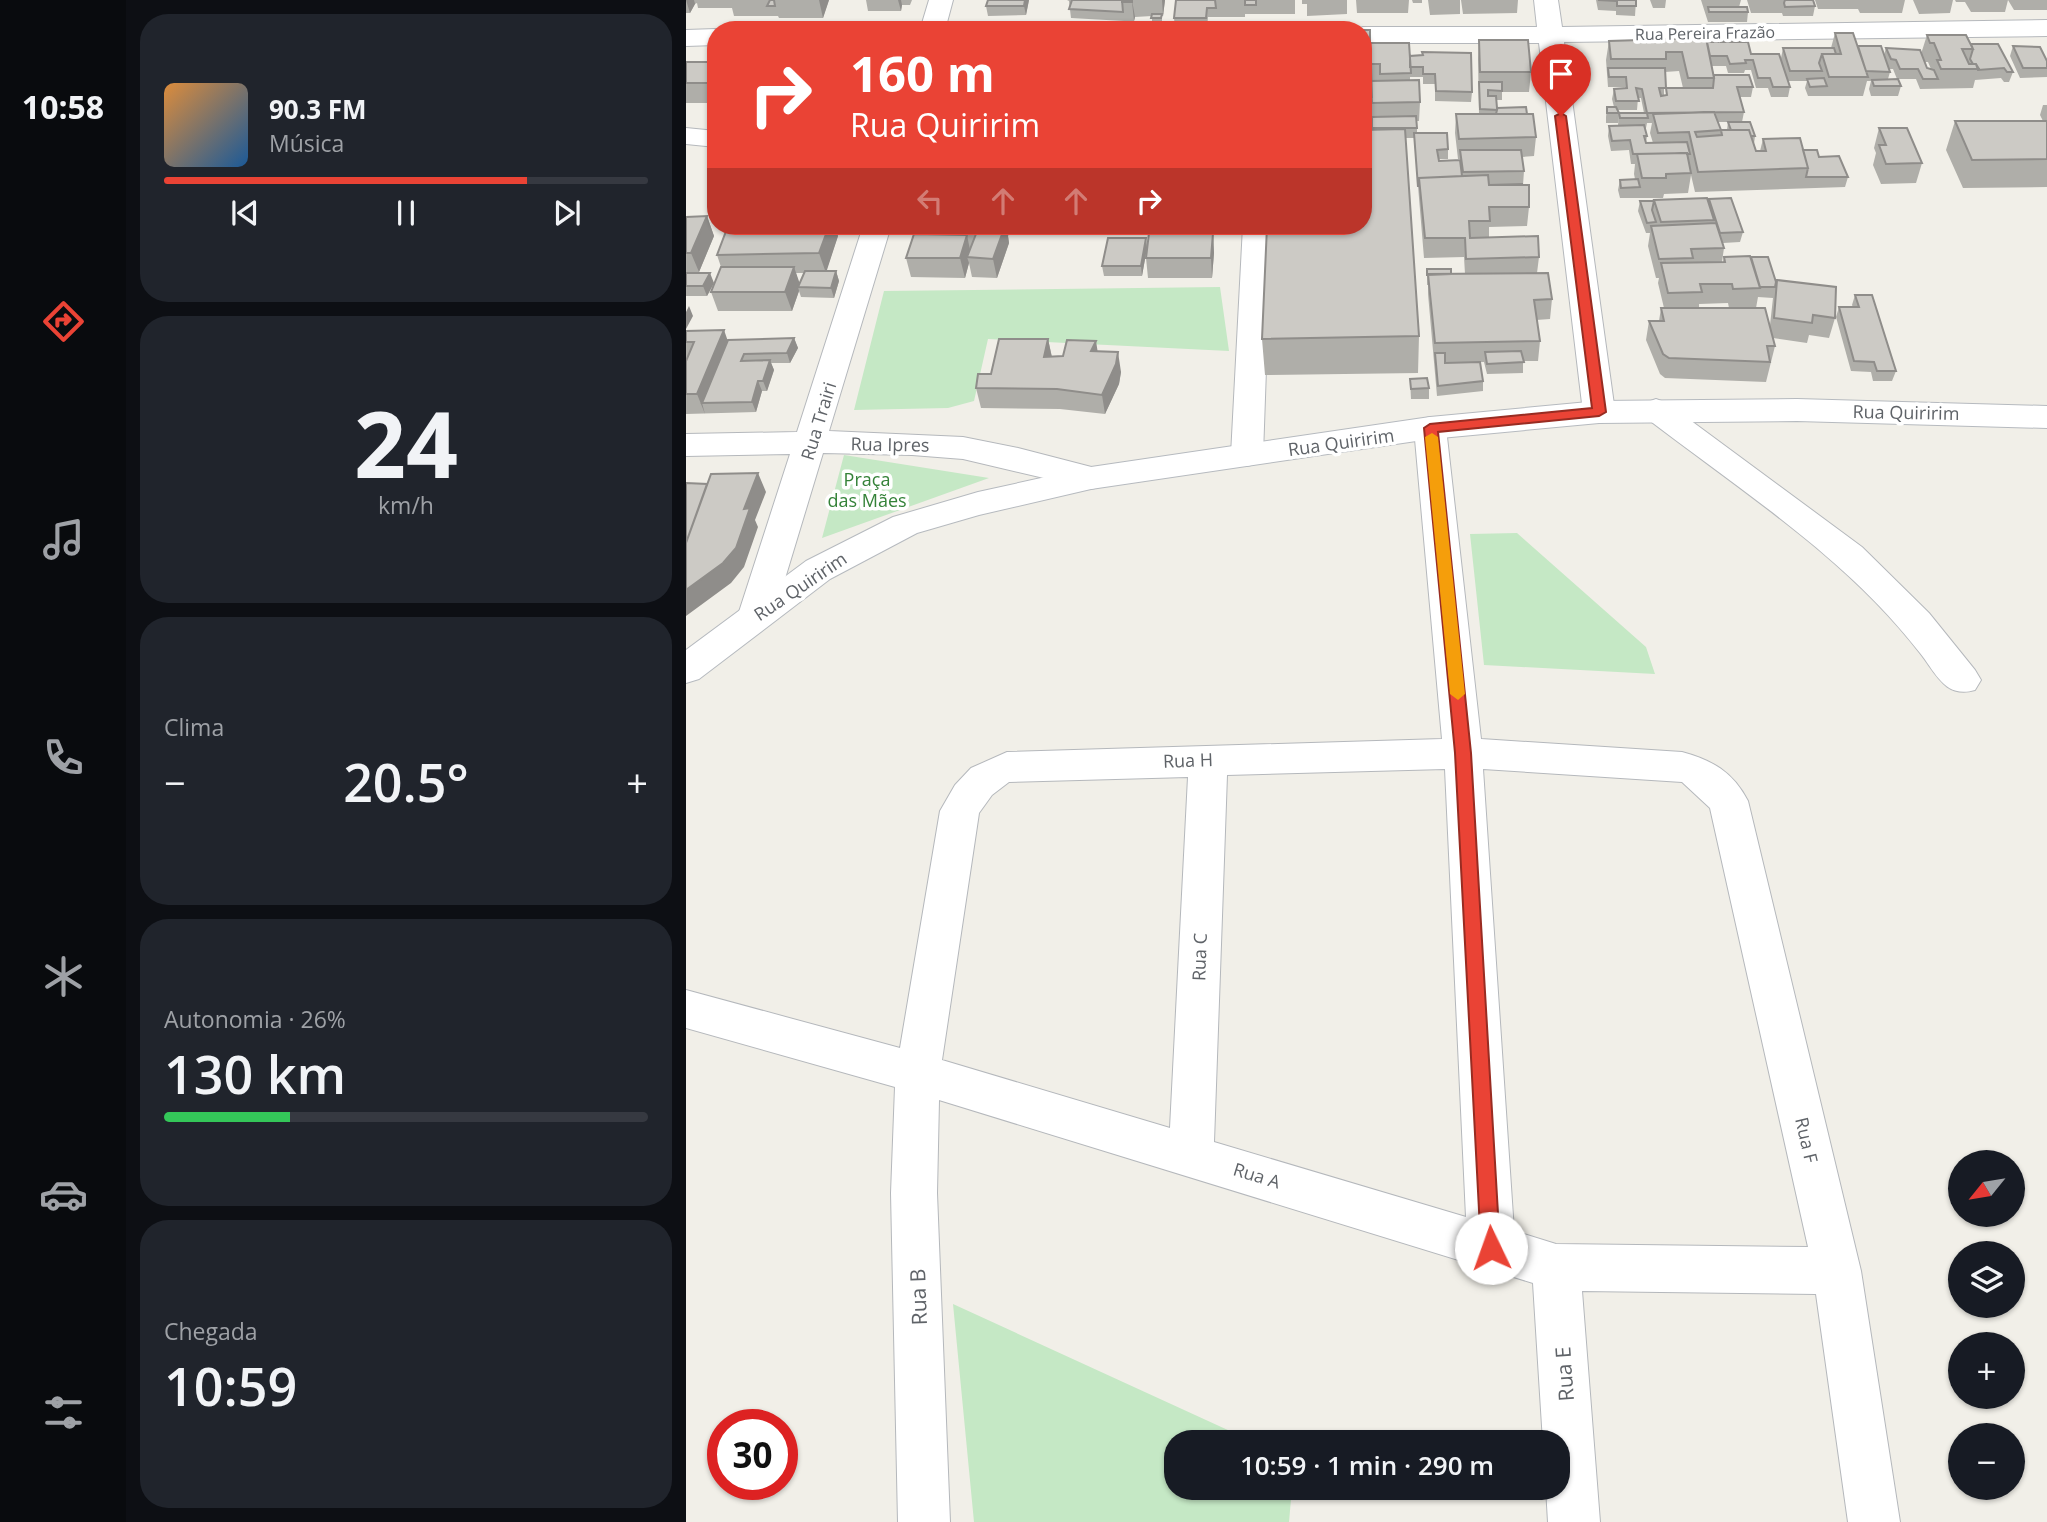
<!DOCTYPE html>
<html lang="pt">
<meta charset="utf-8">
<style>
:root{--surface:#171b24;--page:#20242c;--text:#f1f3f6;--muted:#9ea1a6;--line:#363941;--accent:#ea4335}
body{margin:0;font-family:"Open Sans",sans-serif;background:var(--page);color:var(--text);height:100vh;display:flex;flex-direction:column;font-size:26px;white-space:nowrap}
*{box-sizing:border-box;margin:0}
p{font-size:23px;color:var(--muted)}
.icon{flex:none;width:38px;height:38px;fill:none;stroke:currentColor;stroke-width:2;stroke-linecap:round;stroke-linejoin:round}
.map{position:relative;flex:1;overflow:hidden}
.details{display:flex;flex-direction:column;gap:14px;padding:14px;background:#0d0f14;width:560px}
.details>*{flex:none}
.hud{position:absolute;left:21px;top:21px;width:665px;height:214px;border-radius:28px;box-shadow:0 2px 5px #0004;background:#ea4335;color:#fff;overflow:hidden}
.needle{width:46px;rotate:240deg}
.fabs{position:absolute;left:1262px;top:1150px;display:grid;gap:14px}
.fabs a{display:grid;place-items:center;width:77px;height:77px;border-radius:50%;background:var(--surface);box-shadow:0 2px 5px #0004;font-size:35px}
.speed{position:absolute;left:21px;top:1409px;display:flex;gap:14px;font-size:35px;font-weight:700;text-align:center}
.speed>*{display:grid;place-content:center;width:91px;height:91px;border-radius:50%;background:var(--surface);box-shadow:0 2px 5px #0004;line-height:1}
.speed .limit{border:10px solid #d22;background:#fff;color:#111}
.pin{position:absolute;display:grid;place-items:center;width:60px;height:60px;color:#fff;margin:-72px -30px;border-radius:50% 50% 50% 0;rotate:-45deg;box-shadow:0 0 7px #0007}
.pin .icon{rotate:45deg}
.me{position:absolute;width:77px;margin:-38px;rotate:357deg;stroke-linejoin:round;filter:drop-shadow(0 0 5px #0008)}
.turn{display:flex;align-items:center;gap:24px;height:147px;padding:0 28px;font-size:32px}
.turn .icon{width:91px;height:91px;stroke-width:2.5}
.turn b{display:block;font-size:49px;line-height:60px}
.lanes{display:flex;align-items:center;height:66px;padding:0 28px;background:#0003;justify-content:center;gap:35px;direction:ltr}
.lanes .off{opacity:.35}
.big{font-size:52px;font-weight:600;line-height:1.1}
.details .tile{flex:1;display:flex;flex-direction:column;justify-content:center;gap:10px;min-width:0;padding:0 24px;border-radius:28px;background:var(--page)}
.details .dial{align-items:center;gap:0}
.dial b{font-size:91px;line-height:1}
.song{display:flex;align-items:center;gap:21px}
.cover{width:84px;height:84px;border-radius:10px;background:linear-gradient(135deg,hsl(30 70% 55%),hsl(210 70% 35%))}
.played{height:7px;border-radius:4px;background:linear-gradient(90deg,var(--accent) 75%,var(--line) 75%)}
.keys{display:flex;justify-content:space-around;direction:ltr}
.heat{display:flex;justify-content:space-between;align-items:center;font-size:38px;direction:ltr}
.charge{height:10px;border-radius:5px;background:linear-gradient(90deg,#34c759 26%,var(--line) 0)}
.trip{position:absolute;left:478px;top:1430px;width:406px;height:70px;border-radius:28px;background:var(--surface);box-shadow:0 2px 5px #0004;font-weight:600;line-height:70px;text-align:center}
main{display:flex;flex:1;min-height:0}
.tab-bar{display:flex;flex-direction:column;width:126px;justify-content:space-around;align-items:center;background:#090b0e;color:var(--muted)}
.tab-bar .icon{width:49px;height:49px}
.tab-bar .active{color:var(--accent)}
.tab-bar b{font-size:32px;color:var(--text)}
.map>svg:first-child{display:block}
.green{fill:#c5e8c5}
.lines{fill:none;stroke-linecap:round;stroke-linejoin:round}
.minor-casing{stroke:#b5b8bc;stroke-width:2}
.secondary-casing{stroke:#b6babf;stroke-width:2}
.minor{fill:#fff;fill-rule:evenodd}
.secondary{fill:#fff;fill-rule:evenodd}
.wall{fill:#afaea9;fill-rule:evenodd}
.shaded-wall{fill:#8f8d8a}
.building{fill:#cccac5;stroke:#8f8d8a;stroke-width:2;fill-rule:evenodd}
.route{fill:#ea4335;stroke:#982c22;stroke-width:2}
.slow{fill:#f59e0b}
.labels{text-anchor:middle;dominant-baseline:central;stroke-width:7;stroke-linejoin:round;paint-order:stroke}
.far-street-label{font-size:16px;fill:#5f6368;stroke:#fff}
.street-label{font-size:18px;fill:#5f6368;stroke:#fff}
.park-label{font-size:18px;fill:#348238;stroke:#fff}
.near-street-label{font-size:21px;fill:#5f6368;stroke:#fff}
</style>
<main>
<nav class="tab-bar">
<b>10:58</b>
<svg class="icon active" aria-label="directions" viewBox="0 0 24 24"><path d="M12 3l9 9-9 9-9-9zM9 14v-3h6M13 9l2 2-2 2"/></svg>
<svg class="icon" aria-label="music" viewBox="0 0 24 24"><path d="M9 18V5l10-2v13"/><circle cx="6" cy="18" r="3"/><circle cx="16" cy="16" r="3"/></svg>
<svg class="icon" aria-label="phone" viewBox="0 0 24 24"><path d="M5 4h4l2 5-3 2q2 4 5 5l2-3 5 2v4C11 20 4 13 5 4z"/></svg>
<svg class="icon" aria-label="climate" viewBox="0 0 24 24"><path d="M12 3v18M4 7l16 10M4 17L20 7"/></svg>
<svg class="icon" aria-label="car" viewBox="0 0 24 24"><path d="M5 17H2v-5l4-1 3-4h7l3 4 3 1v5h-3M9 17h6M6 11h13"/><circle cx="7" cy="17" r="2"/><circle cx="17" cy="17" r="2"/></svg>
<svg class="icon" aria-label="filters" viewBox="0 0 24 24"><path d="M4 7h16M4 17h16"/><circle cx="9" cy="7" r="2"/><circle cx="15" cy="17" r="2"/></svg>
</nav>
<section class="details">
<div class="tile">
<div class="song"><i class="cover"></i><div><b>90.3 FM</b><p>Música</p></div></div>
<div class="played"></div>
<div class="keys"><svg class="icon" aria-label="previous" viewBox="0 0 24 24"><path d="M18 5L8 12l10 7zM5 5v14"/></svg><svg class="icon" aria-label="pause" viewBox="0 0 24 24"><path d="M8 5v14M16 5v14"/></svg><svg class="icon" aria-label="next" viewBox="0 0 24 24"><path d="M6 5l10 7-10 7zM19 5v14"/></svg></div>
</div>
<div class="tile dial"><b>24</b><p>km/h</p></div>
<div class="tile"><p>Clima</p>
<div class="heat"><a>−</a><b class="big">20.5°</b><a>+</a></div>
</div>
<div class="tile"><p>Autonomia · 26%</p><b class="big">130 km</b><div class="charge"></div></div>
<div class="tile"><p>Chegada</p><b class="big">10:59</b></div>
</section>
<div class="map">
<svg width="1361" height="1522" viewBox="0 0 1361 1522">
<rect width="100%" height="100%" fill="#f1efe8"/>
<path class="green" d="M534 287 543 351 302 339 288 401 262 408 168 410 198 291Z
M158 455 303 478 136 538Z
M831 533 960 647 969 674 798 665 784 534Z
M267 1304 568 1442H490V1488H606L603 1522H288Z"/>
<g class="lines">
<g class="minor-casing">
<path id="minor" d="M243 0H267L259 30H234Z
M848 0H872L876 27 1361 20V36L878 42 929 412 924 419 913 423 902 419 897 412 853 43H677V30H668L677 27H851Z
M30 29V45L0 46V30Z
M0 128 30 131V147L0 144Z
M177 226H205L143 431 277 437 332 448 417 470 422 478 417 486 405 489 277 459 226 455 137 453 88 615 83 624 70 628 57 624 52 615 104 454 0 456V434L111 432Z
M557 226H585L577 455 573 463 561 466 549 463 545 455Z
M970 399 981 403 1176 547 1243 613 1289 670 1295 680 1289 690C1259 699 1250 673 1234 653 1160 557 1054 490 959 417L954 410 959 403Z
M744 417 755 420 760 428 795 739 996 752C1026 760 1047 772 1062 801L1175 1271 1214 1522H1162L1130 1294 896 1291 914 1522H862L860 1488H872V1442H857L847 1283 253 1100 251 1193 264 1522H212L205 1193 209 1087 0 1028V990L214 1048 254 811 269 785 285 768 321 752 756 739 728 428 733 420ZM759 769 780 1217 528 1142 541 775ZM797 769 996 782 1024 808 1122 1247 870 1244 828 1231ZM502 777 484 1128 256 1060 293 813 306 795 323 782Z"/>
</g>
<g class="secondary-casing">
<path id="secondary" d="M1111 399 1361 406V428L1111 421 913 423 744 439 405 489 293 515 231 533 144 579 13 679 0 683V650L120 561 207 517 292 492 405 467 744 417 913 401Z"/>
</g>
<use href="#minor" class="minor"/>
<use href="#secondary" class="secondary"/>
</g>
<path class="wall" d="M0 0H143L137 18H93L92 16H48L46 8H12L11 3 9 4 4 13H0Z
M180 0H226L224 5H216L215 11H182Z
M343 0 340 15 302 16 300 6Z
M381 0H479L477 16H476V28H466V16L449 17 448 21H438L385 18 383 1Z
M490 0H609V14H559V12V17H522L521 28H489L488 18Z
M616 0H661V14L621 16V4H616Z
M670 0H723L722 13H671Z
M726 0H736V3H727Z
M742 0H774V14L744 15Z
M775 0H832L831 13 777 14Z
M910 0H950L949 16 930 15V11L912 10Z
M964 0H980L979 8H967Z
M1015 0H1055L1053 7 1062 12 1061 22H1022Z
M1061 0H1127L1129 6 1127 16H1097L1096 13H1065Z
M1129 0H1219L1216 13H1174L1172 9H1132Z
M1227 0H1267L1264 13 1233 14Z
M1269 0H1322L1319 12H1285L1279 2H1270Z
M1322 0H1361V10H1328Z
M677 30 684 54 724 56 786 92 785 102 749 101V84H737V77H724V80L734 102 733 121H731V133L762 149V159H752L753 161 774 160V159H772L769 133 770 114H793L792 59 793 40 845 72 843 92H816V100H811V108L841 114 850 137 848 156 836 157 838 171 837 185 843 207 841 226 803 227V237L853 257 851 273 866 299 864 319 850 320 854 341 852 361H837V373L801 374 798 362 759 363 797 381V391L751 396 742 294V285H741V269L765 274H779L778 257 738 258 728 138H719L733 336 732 373 579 375 576 339 686 130 685 121V125H677Z
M1149 33 1172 46 1198 55 1200 48 1235 54 1241 35 1285 44 1327 72 1323 82H1318L1315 78 1289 80 1287 88 1234 89 1230 79H1211L1207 69H1203L1204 72 1202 79 1215 86 1212 96H1185L1183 89 1185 81H1181L1177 96H1122L1119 88 1121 81H1102L1104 87 1102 97H1085L1082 88H1070L1065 70H1059L1058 73H1042L1040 66H1026L1028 75 1067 87 1065 97H1054L1058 112 1056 122 1069 136 1068 144 1070 151H1074L1077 139 1117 150 1133 157 1162 177 1159 187 1009 192 1005 175 1002 193 978 194 977 198H934L932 190 934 180 949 179 948 174 949 164H945L943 150 925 151 922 136 923 126 932 125 933 113H958L955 98H952L951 110H932L933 113 932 123H920V117L921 107H928L926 99 928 89 939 88V87H922L920 60 923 41 1021 42 1065 54 1095 58 1097 48H1145ZM1239 62H1242L1245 69 1241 68ZM993 71 997 88H980L979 72ZM978 88H980L981 95H978ZM1032 122H1042L1041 130H1035L1034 135 1035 130ZM961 123H966L964 133 967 143H960L961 136 959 128H960Z
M1327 46 1361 61V77L1334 78 1324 56Z
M30 60V103H0V62H22Z
M1357 105H1361V187L1277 188 1260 150 1269 121H1357L1354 115Z
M1193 128 1236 163 1230 183 1195 184 1187 165 1190 153 1188 148Z
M1023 199 1057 232 1054 242 1037 243 1038 248 1036 262H1037L1038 257 1090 282 1149 318 1143 338 1123 335 1121 343 1087 338 1089 346 1080 382 979 378 974 374 960 340 963 321H973L975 308H978L972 283 973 278H970L962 246 964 233H960L952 211 954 201 1022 202ZM1072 297 1087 298 1084 325 1070 308ZM1042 303 1043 308H1013V304Z
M21 216 28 236 13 272 0 273V217Z
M42 226H149L152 236 140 271H150L153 281 148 298 115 297 113 291 106 311H32L25 292 35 267 31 255ZM110 273H118L113 284Z
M230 226H325L322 236 323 243 311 278 286 277 283 263 279 278 225 277 220 258 229 235 228 231Z
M527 233 528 253 526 278H462L460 258Z
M460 238 461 248 456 276H418L416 266Z
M0 273 28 283 21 296H0Z
M1169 295 1210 371 1206 381H1187L1185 372 1165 371 1150 317 1153 307H1167L1166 305Z
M0 331 42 340 108 338 112 348 104 363H85L88 370 81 391H76L70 412 0 414Z
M362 339 366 357 377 356 411 351 435 372 433 384 419 414 374 409 295 408 290 388 305 374Z
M724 379 743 388V399H725Z"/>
<path class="shaded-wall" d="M0 0H8L9 4 4 13Z
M133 0H143L137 18Z
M212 0H215L216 5 215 11Z
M339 0H343L340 15 338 6Z
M446 0 449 17 448 21 446 2Z
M476 0H479L477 16Z
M21 216 28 236 13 272 5 253Z
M143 226H149L152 236 140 273 133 253Z
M318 226H325L322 236 323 243 311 278 307 259Z
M527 233 528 253 526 278 525 258Z
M281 235 285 255 281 257 283 263 279 278 274 258Z
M460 238 461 248 456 276 455 266Z
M108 267 115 287H112L113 291 106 311 99 292Z
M150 271 153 281 148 298 145 288Z
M24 273 28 283 21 296 17 286Z
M3 306 7 316 0 329V312Z
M38 330 45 350 16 403 19 414 11 394Z
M108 338 112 348 104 363 101 353Z
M362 339 366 358 358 357Z
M410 341 413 360 405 351Z
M432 352 435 372 433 384 419 414 416 395Z
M84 360 88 370 81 391 77 381Z
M72 381 76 391 70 412 66 402Z
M72 473 80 492 69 520 72 527 58 567 45 583 0 616V590L58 509Z"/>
<path class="building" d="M84 0H88L89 6H81Z
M302 0H339L338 6H300Z
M386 0H436L437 12 383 9Z
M436 0H446V2H436Z
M490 0H529L530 8H521L520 18H488Z
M559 0H570V5H559Z
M912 0H950V6H931V1Z
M1099 0H1127L1129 6 1099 7 1098 3Z
M1022 7H1061L1062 12H1023Z
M466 14H476L475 18H465Z
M677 30H684V57H677Z
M1149 33H1167L1182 77H1143L1136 54H1155Z
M1241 35H1280L1287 49H1276L1283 64H1290L1293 69H1255L1251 60H1255L1248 43H1244Z
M1020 38 1028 78H1002L996 52H980V59H925L923 41Z
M793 40H842L845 72H794Z
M1021 42H1062L1065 54H1093L1104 87H1087L1084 78H1072L1067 60H1059L1060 63 1044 64 1041 56H1024Z
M684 43H723L725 73 694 74V64H685Z
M1285 44H1312L1327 72H1321L1318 68 1292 70 1290 64H1287L1284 59 1287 49Z
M1172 46H1195L1204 72 1180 71Z
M1327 46 1354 47 1361 61V68H1337Z
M1097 48H1148L1150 54H1136L1133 63 1136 71H1104Z
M1200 48 1234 50 1241 68 1248 70 1252 79H1237L1232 69H1214L1210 60 1205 59Z
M736 52 785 53 786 92 750 91 749 74H737V67H724V56L737 55Z
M0 62H30V83H0Z
M677 66H685L686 97H677Z
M922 68H979L980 88H1027L1028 78V75H1063L1067 87H1051L1058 112 961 113 956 89 950 88 953 101H930L928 89 941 88 940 77H923ZM973 88H980L981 95 975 96Z
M1138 78 1141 86 1124 87 1121 79Z
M1212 79 1215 86H1188L1186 80Z
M733 80 734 102 686 103 685 81Z
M793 82H816V91L802 90V96H810L811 108 840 107 841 114H810L811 110 794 109Z
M921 107H930L933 113H921Z
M1028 112 1035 130 1009 132 1011 137 1036 135 1035 130H1063L1070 151H1080L1077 139 1114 138 1122 168 1012 172 1003 132 972 133 967 114Z
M933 113H961L962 118H934Z
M770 114H847L850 137 773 139Z
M730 116 731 128H686V117Z
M1269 121H1361V159L1286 160Z
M1042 122H1064L1069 136H1065L1063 130H1045Z
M958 125 961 136H958L960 143 1001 142 1004 154H1001V153L947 154 944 140 926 141 923 126Z
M1193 128H1221L1236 163 1200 164 1193 145H1200Z
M719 129 733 336 576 339 581 226H677V130Z
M728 133H761L762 149 751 150 753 161 774 160 776 176 733 178 732 187Z
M774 150H835L838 171 777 172Z
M1117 150H1131L1133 157 1153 156 1162 177H1120L1122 168Z
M1001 153 1005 173 980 174V178H956L951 154Z
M802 175 803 185H843V207H803L804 221H783L784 238 852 236 853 257 780 259 779 238H739L733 178Z
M952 179 954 187 935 188 934 180Z
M836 184V185H803Z
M1021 198 1028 220 975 222 968 200Z
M1045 198 1057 232 1034 233 1023 199Z
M954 201H968L966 210 970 222 961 223Z
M21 216 5 253H0V217Z
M1030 223 1038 248 1005 249 1007 258 973 259 965 226Z
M42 226H143L133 253 31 255Z
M230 226H319L307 259 281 257 290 234 228 231Z
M463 233H527L525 258H460Z
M228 234 281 235 274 258H220Z
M422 238H460L455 266H416Z
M1064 256 1074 288 1047 289 1046 284H1014L1016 292 982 293 975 263 1039 262 1038 257Z
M1065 257H1082L1090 282 1089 287H1074Z
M35 267H108L99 292H25Z
M741 269H765V274L741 275Z
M119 271H150L145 288 112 287Z
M0 273H24L17 286H0Z
M862 273 866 299 848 300 854 341 749 343 742 274Z
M1091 280 1150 287 1149 318 1127 315 1126 323 1088 318Z
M1169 295H1186L1210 371H1191L1188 362 1168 361 1153 307H1173Z
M975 308H1079L1089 346H1081L1084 362 983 358 977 354 963 321H978Z
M38 330 11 394H0V361L8 342H0V331Z
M108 338 101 353 58 354 55 361 84 360 77 381H72L66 402 16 403 42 340Z
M313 339H362L358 357 377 356 381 340 410 341 405 351 432 352 430 364 416 395 371 389 290 388 292 374H305Z
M835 351 838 362 801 364 799 352Z
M749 353H759V363L794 362 797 381 752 386Z
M741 378 743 388 725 389 724 379Z
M72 473 58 509 64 508 50 548 37 563 0 590V543L25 474Z
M0 483 21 484 0 543Z"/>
<path class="route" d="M875 113 880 116 920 412 913 416 752 432 785 753 814 1248 812 1255 805 1258 798 1255 795 1248 769 753 738 428 744 424 906 408 869 116Z"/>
<path class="slow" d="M746 433 752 437 779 694 772 700 764 694 739 437Z"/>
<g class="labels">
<g class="far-street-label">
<text transform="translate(1019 33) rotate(-1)">Rua Pereira Frazão</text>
</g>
<g class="street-label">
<text transform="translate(1220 412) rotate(1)">Rua Quiririm</text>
<text transform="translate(132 421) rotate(-73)">Rua Trairi</text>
<text transform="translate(655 442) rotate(-8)">Rua Quiririm</text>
<text transform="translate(204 444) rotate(1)">Rua Ipres</text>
<text transform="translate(114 586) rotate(-34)">Rua Quiririm</text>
<text transform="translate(502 760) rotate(-2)">Rua H</text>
<text transform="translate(513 957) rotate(-88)">Rua C</text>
<text transform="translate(1121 1140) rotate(77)">Rua F</text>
<text transform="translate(571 1175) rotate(17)">Rua A</text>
</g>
<g class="park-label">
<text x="181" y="479">Praça<tspan x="181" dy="21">das Mães</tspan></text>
</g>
<g class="near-street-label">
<text transform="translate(232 1297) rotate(-92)">Rua B</text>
<text transform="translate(878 1374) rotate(-94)">Rua E</text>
</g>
</g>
</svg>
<div class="fabs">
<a><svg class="needle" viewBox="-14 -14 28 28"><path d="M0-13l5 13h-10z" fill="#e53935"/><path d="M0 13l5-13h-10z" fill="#9ea1a6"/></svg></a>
<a><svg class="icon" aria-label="layers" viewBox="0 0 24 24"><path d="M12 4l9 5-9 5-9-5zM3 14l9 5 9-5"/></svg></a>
<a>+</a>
<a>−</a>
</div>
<div class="speed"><div class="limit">30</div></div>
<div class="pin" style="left:875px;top:116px;background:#d93025"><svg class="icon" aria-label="arrive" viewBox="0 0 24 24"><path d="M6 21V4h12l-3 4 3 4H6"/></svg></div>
<svg class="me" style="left:805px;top:1248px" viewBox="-20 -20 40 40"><circle r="19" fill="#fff"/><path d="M0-13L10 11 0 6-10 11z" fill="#ea4335"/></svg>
<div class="trip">10:59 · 1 min · 290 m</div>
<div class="hud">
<div class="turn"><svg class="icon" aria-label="right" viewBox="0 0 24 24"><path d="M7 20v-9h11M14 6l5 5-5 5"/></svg><div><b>160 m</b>Rua Quiririm</div></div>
<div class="lanes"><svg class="icon off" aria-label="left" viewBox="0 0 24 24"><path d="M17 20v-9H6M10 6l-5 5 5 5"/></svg><svg class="icon off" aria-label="ahead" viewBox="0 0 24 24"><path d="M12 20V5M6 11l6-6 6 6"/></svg><svg class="icon off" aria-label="ahead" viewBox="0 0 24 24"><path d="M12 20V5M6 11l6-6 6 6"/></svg><svg class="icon" aria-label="right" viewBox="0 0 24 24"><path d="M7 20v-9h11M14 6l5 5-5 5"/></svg></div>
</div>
</div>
</main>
